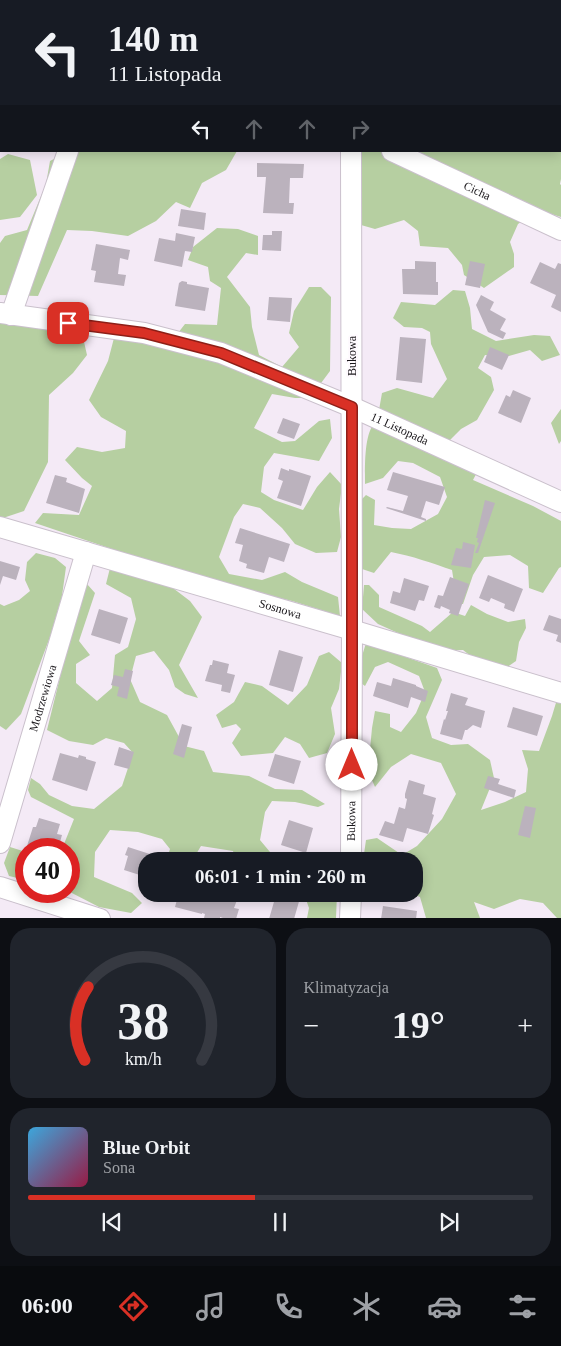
<!DOCTYPE html>
<html lang="pl">
<meta charset="utf-8">
<style>
:root{--surface:#171b24;--page:#20242c;--text:#f1f3f6;--muted:#9ea1a6;--line:#363941;--accent:#d93025}
body{margin:0;font-family:"Times New Roman",serif;background:var(--page);color:var(--text);height:100vh;display:flex;flex-direction:column;font-size:19px;white-space:nowrap}
*{box-sizing:border-box;margin:0}
p{font-size:16px;color:var(--muted)}
.icon{flex:none;width:28px;height:28px;fill:none;stroke:currentColor;stroke-width:2;stroke-linecap:round;stroke-linejoin:round}
.map{position:relative;height:918px;overflow:hidden}
.panel{display:flex;flex-direction:column;gap:10px;padding:10px;background:#0d0f14;flex:1}
.panel>*{flex:none}
.banner{position:absolute;left:0px;top:0px;width:561px;height:152px;box-shadow:0 2px 12px #0003;background:#171b24;color:var(--text);overflow:hidden}
.speed{position:absolute;left:15px;top:838px;display:flex;gap:10px;font-size:25px;font-weight:700;text-align:center}
.speed>*{display:grid;place-content:center;width:65px;height:65px;border-radius:50%;background:var(--surface);box-shadow:0 2px 12px #0003;line-height:1}
.speed .limit{border:8px solid #d22;background:#fff;color:#111}
.pin{position:absolute;display:grid;place-items:center;width:42px;height:42px;color:#fff;margin:-21px;border-radius:10px;box-shadow:0 2px 8px #0006}
.me{position:absolute;width:55px;margin:-28px;rotate:0deg;stroke-linejoin:round;filter:drop-shadow(0 0 4px #0008)}
.turn{display:flex;align-items:center;gap:18px;height:105px;padding:0 25px;font-size:22px}
.turn .icon{width:65px;height:65px;stroke-width:2.5}
.turn b{display:block;font-size:35px;line-height:42px}
.lanes{display:flex;align-items:center;height:48px;padding:0 25px;background:#0003;justify-content:center;gap:25px;direction:ltr}
.lanes .off{opacity:.35}
.big{font-size:38px;font-weight:700;line-height:1.1}
.panel .tile{flex:1;display:flex;flex-direction:column;justify-content:center;gap:8px;min-width:0;padding:0 18px;border-radius:20px;background:var(--page)}
.panel .dial{align-items:center;gap:0}
.dial svg{height:130px;overflow:visible;fill:none;stroke:var(--line);stroke-width:7;stroke-linecap:round;text-anchor:middle}
.dial text{fill:var(--text);stroke:none}
.song{display:flex;align-items:center;gap:15px}
.cover{width:60px;height:60px;border-radius:8px;background:linear-gradient(135deg,hsl(200 70% 55%),hsl(340 70% 35%))}
.played{height:5px;border-radius:2px;background:linear-gradient(90deg,var(--accent) 45%,var(--line) 45%)}
.keys{display:flex;justify-content:space-around;direction:ltr}
.heat{display:flex;justify-content:space-between;align-items:center;font-size:28px;direction:ltr}
.panel .tiles{flex:1;display:grid;gap:10px;grid-template-columns:1fr 1fr}
.tile:last-child{grid-column:span 2}
.trip{position:absolute;left:138px;top:852px;width:285px;height:50px;border-radius:20px;background:var(--surface);box-shadow:0 2px 12px #0003;font-weight:700;line-height:50px;text-align:center}
.tab-bar{display:flex;height:80px;justify-content:space-around;align-items:center;background:#090b0e;color:var(--muted)}
.tab-bar .icon{width:35px;height:35px}
.tab-bar .current{color:var(--accent)}
.tab-bar b{font-size:22px;color:var(--text)}
.map>svg:first-child{display:block}
.green{fill:#b6cfa1}
.building{fill:#bbb2bd}
.lines{fill:none;stroke-linecap:round;stroke-linejoin:round}
.minor-casing{stroke:#cac0cc;stroke-width:22}
.minor{stroke:#fff;stroke-width:20}
.route-casing{stroke:#8d1f18;stroke-width:12}
.route{stroke:#d93025;stroke-width:9}
.labels{text-anchor:middle;dominant-baseline:central;stroke-width:4;stroke-linejoin:round;paint-order:stroke}
.street-label{font-size:12px;fill:#19161a;stroke:#fefafe}
</style>
<div class="map">
<svg width="561" height="919" viewBox="0 0 561 919">
<rect width="100%" height="100%" fill="#f4eaf6"/>
<path class="green" d="M560 60H561V179L560 184 561 185V217L538 210 518 224 510 242 514 254V267L484 288 464 275 462 265 448 248 420 246 418 231 404 220 375 229 361 225V151H560Z
M69 151H237L226 170 202 183 190 208 176 202 156 221 128 236 92 231 67 230 38 296 0 295V243L5 236 27 230 46 184 50 161Z
M8 154 30 160 37 195 20 217 0 220V159Z
M217 228 238 229 258 236V255L246 253 227 277 250 307 252 327 259 355 282 367 299 347 289 333 294 311 309 287H321L331 297 330 371 310 398H295L272 394 254 428 282 442 295 441 319 421 330 419 332 438 319 461 274 453 264 467 261 492 274 500 303 510 317 487 330 472 342 485 339 509 341 537 337 552 316 553 295 544 282 528 260 508 243 504 234 517 219 557 229 574 262 580 285 572 302 582 338 597 340 616 292 601 233 587 183 573 35 523 43 513 79 515 92 486 82 478 65 460 77 447 102 452 125 448 126 431 101 417 89 400 108 361 114 338 167 347 185 324 217 325 221 288 210 281 208 267 188 260 193 247Z
M453 290 465 291 470 308 472 329 496 341 534 335 550 336 560 355 542 361 530 350 505 357 485 355 478 368 491 377 494 390 477 420 461 429 449 441 379 410 382 393 397 388 433 398 447 379 431 344 430 332 422 328 404 327 393 318 401 302 435 305Z
M0 318 82 333 87 355 73 373 49 395 48 462 24 511 3 518 0 517Z
M561 409V441L559 444 551 423Z
M373 425 485 457 473 480 533 506 561 521V567L559 568 543 593 529 588 528 566 510 555 484 557 473 575 463 604H455V589L452 570C432 563 412 556 391 552L374 573 359 568V502L366 495 375 500 374 525 392 528 411 529 438 514 447 497 440 477 413 463 398 461 383 478 365 484C365 468 364 438 373 425Z
M36 553 55 558 66 567 62 596 50 637 21 714 6 730 0 726V604L4 606 19 600 30 591 25 580 27 562Z
M110 568 165 582 190 601 202 617 179 665 198 698 185 694 175 687 169 670 154 651 136 656 130 679 140 702 167 715 184 746 204 751 213 772 249 776 275 789 302 790 325 804 318 807 295 802 272 801 265 812 260 840 275 858 285 861H236L233 851 201 846 192 861H166L170 849 162 839 138 832 110 830 95 852 94 877 132 893 142 903 131 913 99 907 68 891 69 849H62L74 819 31 797 28 790 31 778 40 784 49 795 72 806 94 809 122 786 133 753 124 743 106 738 93 745 69 741 47 730 80 596 87 584 95 593 79 641 90 655 76 664V683L97 701 112 688 115 655 128 647 136 619 131 598 106 584Z
M364 585H369L379 595V607L422 626 430 632 453 612 465 616 471 605 487 614 508 622 525 619 526 628 519 642 516 661 506 668 476 660 463 650 438 651 378 624 362 609Z
M366 643 437 668 442 680 426 717 432 738 451 745 468 744 490 760 494 778 481 810 505 802 526 792 528 769 522 750 539 751 552 716 561 686V918H557L543 903 520 899 494 909 474 902 480 918H426L420 897 412 894H414V861H363L366 840 377 838 402 855 417 846 442 819 456 794 441 763 411 754 391 767 375 787 368 771 372 728 375 711 390 714V727L401 732 416 713 425 692 419 676 388 662 375 667 365 686 361 683 362 656Z
M329 652 342 663 339 689 331 708 335 734 327 753 309 758 300 744 285 737 273 753 241 756 232 743 241 729 236 724 222 728 216 715 234 702 245 682 262 686 288 705 307 685 319 656Z
M10 847 26 852V880L9 876 4 863Z
M304 894H337L336 918H307L309 908Z"/>
<path class="building" d="M257 163 304 164 303 178H290L289 203H294L293 214 263 213 266 177H257Z
M181 209 206 213 204 230 178 226Z
M272 231H282L281 251 262 250 263 235H272Z
M176 233 195 237 192 252 185 251 182 267 154 261 159 238 175 241Z
M96 244 130 250 128 260 120 258 118 274 126 275 124 286 94 282 96 271 91 270Z
M415 261 436 262V282H438V295L403 294 402 269H415Z
M470 261 485 264 480 288 465 285Z
M540 262 555 269 558 263 561 264V312L551 307 556 295 530 283Z
M182 281 187 282V284L209 288 205 311 175 306 179 283Z
M481 295 494 302 490 310 506 319 500 330 506 333 503 339 488 332 476 305Z
M269 297 292 298 290 322 267 320Z
M400 337 426 339 422 383 396 380Z
M490 347 509 355 502 370 484 362Z
M513 390 531 398 521 423 498 413 506 395 510 397Z
M283 418 300 424 294 439 277 433Z
M281 468 289 471V469L311 476 301 506 277 498 283 481 278 479Z
M393 472 445 487 439 505 426 501 421 517 426 519V521L386 508 387 507 403 511 408 496 387 490Z
M55 475 67 478 66 482 85 489 79 513 46 503Z
M485 500 495 503 478 553H475L479 543 477 542 478 538H476Z
M240 528 290 544 284 562 269 557 264 573 246 568 247 564 239 561 243 545 235 543Z
M463 542 475 545 471 568 451 565 456 548 462 549Z
M0 561 20 567 16 580 3 576 0 585Z
M488 575 523 589 514 612 504 608 505 604 491 598 489 602 479 598Z
M450 577 469 584 458 616 449 613 450 610 441 606 440 609 434 607 438 595 443 596Z
M404 578 429 586 424 601 419 600 415 611 390 603 393 591 400 593Z
M99 609 128 618 120 644 91 635Z
M549 615 561 619V643L556 641 558 635 543 630Z
M279 650 303 657 293 692 269 685Z
M213 660 229 664 227 673 235 675 230 693 221 691 222 685 205 681 210 665H212Z
M125 669 133 671 127 699 117 696 119 687 111 685 114 675 123 677Z
M393 678 416 685V686L428 691 425 702 411 697 408 708 373 696 377 682 391 686Z
M451 693 468 698 465 705 485 711 481 728 473 725 467 730H465L462 740 440 734 444 719 445 720 448 711H446Z
M513 707 543 716 537 736 507 727Z
M182 724 192 727 184 758 173 754Z
M119 747 134 752 129 769 114 765Z
M60 753 78 758 79 755 86 757V759L96 762 87 791 52 780Z
M275 754 301 761 294 784 268 776Z
M488 776 500 779 498 784 516 790 514 798 484 788Z
M409 780 425 785 423 794 436 798 432 814 434 815 428 834 407 828 403 842 379 835 385 821 394 824 399 807 405 809 407 799 405 798V794Z
M525 806 536 808 530 838 518 835Z
M39 818 60 824 57 834 62 835 58 849H36L27 846 33 827H36Z
M289 820 313 828 306 853 281 845Z
M128 847 156 856 154 861H146V877L124 870 128 856 125 855Z
M181 894H191L199 896 200 894H227L226 897 237 900 234 908 239 909 236 919H226L220 917V919H205L204 918 205 914 202 913V914L175 907 178 896 180 897Z
M276 895 289 898 290 895 300 898 294 919H269Z
M383 906 417 911 416 919H381Z"/>
<g class="lines">
<g class="minor-casing">
<g id="minor">
<path d="M272 0 274 1"/>
<path d="M333 0V1"/>
<path d="M119 1 120 0"/>
<path id="s1" d="M392 151 561 230"/>
<path id="s2" d="M0 313 144 333 221 353 352 407 561 502"/>
<path d="M11 315 68 151"/>
<path id="s3" d="M0 527 352 630 561 693"/>
<path id="s4" d="M0 843 86 552"/>
<path id="s5" d="M351 861 352 630 351 151"/>
<path d="M0 887 100 919"/>
<path d="M350 919 351 894"/>
</g>
</g>
<use href="#minor" class="minor"/>
</g>
<g class="lines">
<g class="route-casing">
<path id="route" d="M68 323 144 333 221 353 352 407V765"/>
</g>
<use href="#route" class="route"/>
</g>
<g class="labels">
<g class="street-label">
<text stroke="none"><textPath href="#s1" startOffset="94">Cicha</textPath></text>
<text transform="translate(352 356) rotate(-90)">Bukowa</text>
<text stroke="none"><textPath href="#s2" startOffset="419">11 Listopada</textPath></text>
<text stroke="none"><textPath href="#s3" startOffset="292">Sosnowa</textPath></text>
<text stroke="none"><textPath href="#s4" startOffset="151">Modrzewiowa</textPath></text>
<text stroke="none"><textPath href="#s5" startOffset="40">Bukowa</textPath></text>
</g>
</g>
</svg>
<div class="speed"><div class="limit">40</div></div>
<div class="pin" style="left:68px;top:323px;background:#d93025"><svg class="icon" aria-label="arrive" viewBox="0 0 24 24"><path d="M6 21V4h12l-3 4 3 4H6"/></svg></div>
<svg class="me" style="left:352px;top:765px" viewBox="-20 -20 40 40"><circle r="19" fill="#fff"/><path d="M0-13L10 11 0 6-10 11z" fill="#d93025"/></svg>
<div class="trip">06:01 · 1 min · 260 m</div>
<div class="banner">
<div class="turn"><svg class="icon" aria-label="left" viewBox="0 0 24 24"><path d="M17 20v-9H6M10 6l-5 5 5 5"/></svg><div><b>140 m</b>11 Listopada</div></div>
<div class="lanes"><svg class="icon" aria-label="left" viewBox="0 0 24 24"><path d="M17 20v-9H6M10 6l-5 5 5 5"/></svg><svg class="icon off" aria-label="ahead" viewBox="0 0 24 24"><path d="M12 20V5M6 11l6-6 6 6"/></svg><svg class="icon off" aria-label="ahead" viewBox="0 0 24 24"><path d="M12 20V5M6 11l6-6 6 6"/></svg><svg class="icon off" aria-label="right" viewBox="0 0 24 24"><path d="M7 20v-9h11M14 6l5 5-5 5"/></svg></div>
</div>
</div>
<section class="panel">
<div class="tiles">
<div class="tile dial"><svg viewBox="0 0 100 80">
<path d="M14 69A42 42 0 1 1 86 69"/>
<path d="M14 69A42 42 0 0 1 16 24" stroke="#d93025"/>
<text x="50" y="56" font-size="32" font-weight="700">38</text>
<text x="50" y="72" font-size="11">km/h</text>
</svg></div>
<div class="tile"><p>Klimatyzacja</p>
<div class="heat"><a>−</a><b class="big">19°</b><a>+</a></div>
</div>
<div class="tile">
<div class="song"><i class="cover"></i><div><b>Blue Orbit</b><p>Sona</p></div></div>
<div class="played"></div>
<div class="keys"><svg class="icon" aria-label="previous" viewBox="0 0 24 24"><path d="M18 5L8 12l10 7zM5 5v14"/></svg><svg class="icon" aria-label="pause" viewBox="0 0 24 24"><path d="M8 5v14M16 5v14"/></svg><svg class="icon" aria-label="next" viewBox="0 0 24 24"><path d="M6 5l10 7-10 7zM19 5v14"/></svg></div>
</div>
</div>
</section>
<nav class="tab-bar">
<b>06:00</b>
<svg class="icon current" aria-label="directions" viewBox="0 0 24 24"><path d="M12 3l9 9-9 9-9-9zM9 14v-3h6M13 9l2 2-2 2"/></svg>
<svg class="icon" aria-label="music" viewBox="0 0 24 24"><path d="M9 18V5l10-2v13"/><circle cx="6" cy="18" r="3"/><circle cx="16" cy="16" r="3"/></svg>
<svg class="icon" aria-label="phone" viewBox="0 0 24 24"><path d="M5 4h4l2 5-3 2q2 4 5 5l2-3 5 2v4C11 20 4 13 5 4z"/></svg>
<svg class="icon" aria-label="climate" viewBox="0 0 24 24"><path d="M12 3v18M4 7l16 10M4 17L20 7"/></svg>
<svg class="icon" aria-label="car" viewBox="0 0 24 24"><path d="M5 17H2v-5l4-1 3-4h7l3 4 3 1v5h-3M9 17h6M6 11h13"/><circle cx="7" cy="17" r="2"/><circle cx="17" cy="17" r="2"/></svg>
<svg class="icon" aria-label="filters" viewBox="0 0 24 24"><path d="M4 7h16M4 17h16"/><circle cx="9" cy="7" r="2"/><circle cx="15" cy="17" r="2"/></svg>
</nav>
